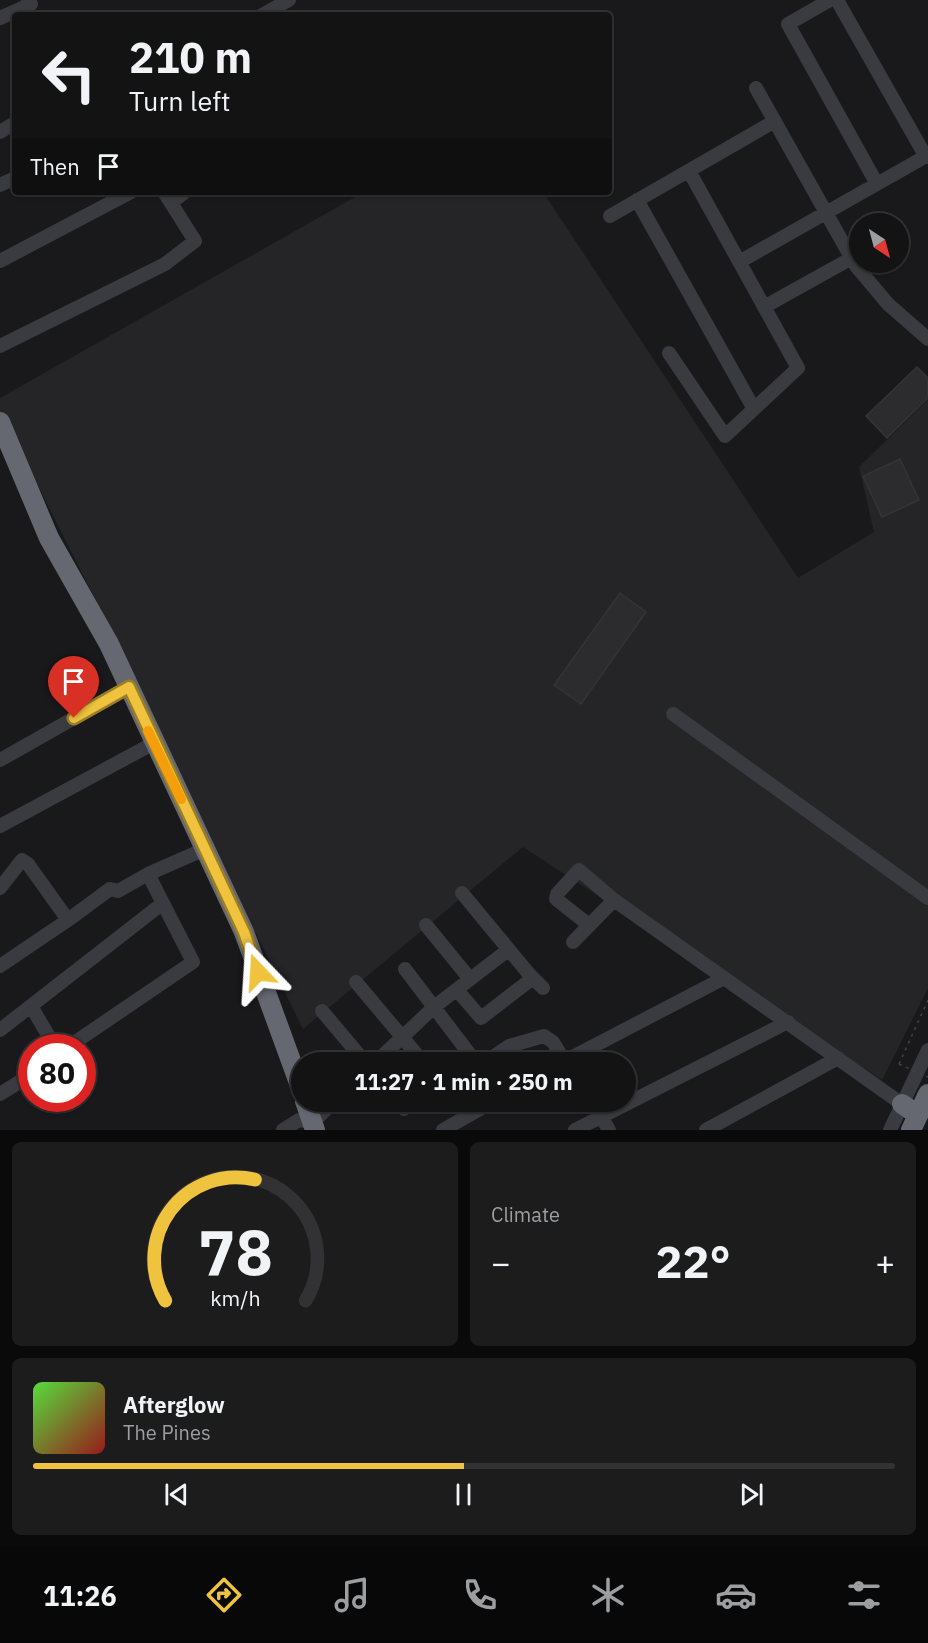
<!DOCTYPE html>
<meta charset="utf-8">
<style>
:root{--surface:#131314;--page:#1c1c1d;--text:#f1f3f6;--muted:#9d9ea0;--line:#323234;--accent:#efc33e}
body{margin:0;font-family:"IBM Plex Sans",sans-serif;background:var(--page);color:var(--text);height:100vh;display:flex;flex-direction:column;font-size:22px;white-space:nowrap}
*{box-sizing:border-box;margin:0}
p{font-size:20px;color:var(--muted)}
.icon{flex:none;width:33px;height:33px;fill:none;stroke:currentColor;stroke-width:2;stroke-linecap:round;stroke-linejoin:round}
.map{position:relative;height:1130px;overflow:hidden}
.side{display:flex;flex-direction:column;gap:12px;padding:12px;background:#0a0a0b;flex:1}
.side>*{flex:none}
.banner{position:absolute;left:12px;top:12px;width:600px;height:183px;border-radius:6px;box-shadow:0 2px 4px #0004,0 0 0 2px var(--line);background:#131314;color:var(--text);overflow:hidden}
.needle{width:39px;rotate:144deg}
.controls{position:absolute;left:849px;top:213px;display:grid;gap:12px}
.controls a{display:grid;place-items:center;width:60px;height:60px;border-radius:50%;background:var(--surface);box-shadow:0 2px 4px #0004,0 0 0 2px var(--line);font-size:30px}
.speed{position:absolute;left:18px;top:1034px;display:flex;gap:12px;font-size:30px;font-weight:700;text-align:center}
.speed>*{display:grid;place-content:center;width:78px;height:78px;border-radius:50%;background:var(--surface);box-shadow:0 2px 4px #0004,0 0 0 2px var(--line);line-height:1}
.speed .limit{border:9px solid #d22;background:#fff;color:#111}
.pin{position:absolute;display:grid;place-items:center;width:51px;height:51px;color:#fff;margin:-62px -26px;border-radius:50% 50% 50% 0;rotate:-45deg;box-shadow:0 0 6px #0007}
.pin .icon{rotate:45deg}
.me{position:absolute;width:66px;margin:-33px;rotate:340deg;stroke-linejoin:round;filter:drop-shadow(0 0 4px #0008)}
.turn{display:flex;align-items:center;gap:21px;height:126px;padding:0 18px;font-size:27px}
.turn .icon{width:78px;height:78px;stroke-width:2.5}
.turn b{display:block;font-size:42px;line-height:51px}
.then{display:flex;align-items:center;height:57px;padding:0 18px;background:#0003;gap:12px;font-size:22px}
.big{font-size:45px;font-weight:700;line-height:1.1}
.side .widget{flex:1;display:flex;flex-direction:column;justify-content:center;gap:9px;min-width:0;padding:0 21px;border-radius:9px;background:var(--page)}
.side .dial{align-items:center;gap:0}
.dial svg{height:156px;overflow:visible;fill:none;stroke:var(--line);stroke-width:7;stroke-linecap:round;text-anchor:middle}
.dial text{fill:var(--text);stroke:none}
.song{display:flex;align-items:center;gap:18px}
.cover{width:72px;height:72px;border-radius:9px;background:linear-gradient(135deg,hsl(110 70% 55%),hsl(0 70% 35%))}
.played{height:6px;border-radius:3px;background:linear-gradient(90deg,var(--accent) 50%,var(--line) 50%)}
.keys{display:flex;justify-content:space-around;direction:ltr}
.heat{display:flex;justify-content:space-between;align-items:center;font-size:33px;direction:ltr}
.side .tiles{flex:1;display:grid;gap:12px;grid-template-columns:1fr 1fr}
.widget:last-child{grid-column:span 2}
.trip{position:absolute;left:291px;top:1052px;width:345px;height:60px;border-radius:30px;background:var(--surface);box-shadow:0 2px 4px #0004,0 0 0 2px var(--line);font-weight:700;line-height:60px;text-align:center}
.dock{display:flex;height:96px;justify-content:space-around;align-items:center;background:#080808;color:var(--muted)}
.dock .icon{width:42px;height:42px}
.dock .selected{color:var(--accent)}
.dock b{font-size:27px;color:var(--text)}
.map>svg:first-child{display:block}
.built{fill:#252528}
.building{fill:#2c2c2f;stroke:#343337;stroke-width:1.5}
.lines{fill:none;stroke-linecap:round;stroke-linejoin:round}
.path{stroke:#404247;stroke-width:1.5;stroke-dasharray:3 4.5;stroke-linecap:butt}
.minor{stroke:#3a3b40;stroke-width:14}
.highway{stroke:#666871;stroke-width:20}
.path-bridge{stroke:#404247;stroke-width:1.5;stroke-dasharray:3 4.5;stroke-linecap:butt}
.route-casing{stroke:#9b7f28;stroke-width:15}
.route{stroke:#efc33e;stroke-width:10}
.slow{stroke:#f59e0b;stroke-width:10}
</style>
<div class="map">
<svg width="928" height="1130" viewBox="0 0 928 1130">
<rect width="100%" height="100%" fill="#19191b"/>
<path class="built" d="M364 192H543L798 578 874 532 859 467 928 400V988L882 1080 523 847 303 1029 146 711 124 656 0 411V398Z"/>
<path class="building" d="M917 367 928 378V398L887 438 866 416Z
M900 459 919 500 882 517 863 476Z
M620 593 646 612 581 704 554 685Z"/>
<g class="lines">
<path class="path" d="M899 1064 928 1000"/>
<path class="minor" d="M830 0 788 24 877 184
M837 0 926 157
M262 15 289 0
M0 18 31 4 28 0
M756 88 856 266 888 304 928 339
M0 132 15 123
M0 185 15 178
M637 200 754 409
M172 202 185 192
M610 216 775 121
M0 261 131 192
M739 262 928 155
M764 307 852 258
M0 346 165 264 195 241 164 192
M669 353 725 436 798 368 689 171
M673 714 928 898
M0 760 129 687
M0 826 154 743
M0 888 22 860 28 864 68 920 110 889 118 891 148 874
M426 925 470 979
M589 925 556 899 557 894 579 870 614 900 724 978
M573 942 614 900
M0 966 68 920
M405 969 471 1056 479 1061 490 1059 509 1046 544 1036 553 1042 565 1062
M529 974 543 988
M356 982 423 1062
M457 990 481 1018 529 981V974L462 893
M31 1006 55 1047
M322 1011 365 1062
M0 1030 163 903
M68 1047 193 962 148 874 205 849
M376 1062 434 1007 508 950
M563 1062 724 978 902 1104
M0 1094 32 1074
M397 1101 404 1109
M592 1101 609 1130
M283 1130 299 1120 313 1122 335 1101
M443 1130 494 1101
M575 1130 788 1022
M706 1130 838 1058
M890 1130 928 1050"/>
<path class="highway" d="M0 422 49 538 109 644 244 932 302 1091
M305 1101 315 1130
M902 1104 918 1115
M911 1130 928 1094"/>
<path class="path-bridge" d="M899 1064 928 1077"/>
</g>
<g class="lines">
<g class="route-casing">
<path id="route" d="M74 718 129 687 244 932 258 972"/>
</g>
<use href="#route" class="route"/>
<path class="slow" d="M148 731 181 799"/>
</g>
</svg>
<div class="controls">
<a><svg class="needle" viewBox="-14 -14 28 28"><path d="M0-13l5 13h-10z" fill="#e53935"/><path d="M0 13l5-13h-10z" fill="#9d9ea0"/></svg></a>
</div>
<div class="speed"><div class="limit">80</div></div>
<div class="pin" style="left:74px;top:718px;background:#d93025"><svg class="icon" aria-label="arrive" viewBox="0 0 24 24"><path d="M6 21V4h12l-3 4 3 4H6"/></svg></div>
<svg class="me" style="left:258px;top:972px" viewBox="-20 -20 40 40"><path d="M0-17L14 15 0 8-14 15z" fill="#efc33e" stroke="#fff" stroke-width="4"/></svg>
<div class="trip">11:27 · 1 min · 250 m</div>
<div class="banner">
<div class="turn"><svg class="icon" aria-label="left" viewBox="0 0 24 24"><path d="M17 20v-9H6M10 6l-5 5 5 5"/></svg><div><b>210 m</b>Turn left</div></div>
<div class="then">Then<svg class="icon" aria-label="arrive" viewBox="0 0 24 24"><path d="M6 21V4h12l-3 4 3 4H6"/></svg></div>
</div>
</div>
<section class="side">
<div class="tiles">
<div class="widget dial"><svg viewBox="0 0 100 80">
<path d="M14 69A42 42 0 1 1 86 69"/>
<path d="M14 69A42 42 0 0 1 60 7" stroke="#efc33e"/>
<text x="50" y="56" font-size="32" font-weight="700">78</text>
<text x="50" y="72" font-size="11">km/h</text>
</svg></div>
<div class="widget"><p>Climate</p>
<div class="heat"><a>−</a><b class="big">22°</b><a>+</a></div>
</div>
<div class="widget">
<div class="song"><i class="cover"></i><div><b>Afterglow</b><p>The Pines</p></div></div>
<div class="played"></div>
<div class="keys"><svg class="icon" aria-label="previous" viewBox="0 0 24 24"><path d="M18 5L8 12l10 7zM5 5v14"/></svg><svg class="icon" aria-label="pause" viewBox="0 0 24 24"><path d="M8 5v14M16 5v14"/></svg><svg class="icon" aria-label="next" viewBox="0 0 24 24"><path d="M6 5l10 7-10 7zM19 5v14"/></svg></div>
</div>
</div>
</section>
<nav class="dock">
<b>11:26</b>
<svg class="icon selected" aria-label="directions" viewBox="0 0 24 24"><path d="M12 3l9 9-9 9-9-9zM9 14v-3h6M13 9l2 2-2 2"/></svg>
<svg class="icon" aria-label="music" viewBox="0 0 24 24"><path d="M9 18V5l10-2v13"/><circle cx="6" cy="18" r="3"/><circle cx="16" cy="16" r="3"/></svg>
<svg class="icon" aria-label="phone" viewBox="0 0 24 24"><path d="M5 4h4l2 5-3 2q2 4 5 5l2-3 5 2v4C11 20 4 13 5 4z"/></svg>
<svg class="icon" aria-label="climate" viewBox="0 0 24 24"><path d="M12 3v18M4 7l16 10M4 17L20 7"/></svg>
<svg class="icon" aria-label="car" viewBox="0 0 24 24"><path d="M5 17H2v-5l4-1 3-4h7l3 4 3 1v5h-3M9 17h6M6 11h13"/><circle cx="7" cy="17" r="2"/><circle cx="17" cy="17" r="2"/></svg>
<svg class="icon" aria-label="filters" viewBox="0 0 24 24"><path d="M4 7h16M4 17h16"/><circle cx="9" cy="7" r="2"/><circle cx="15" cy="17" r="2"/></svg>
</nav>
